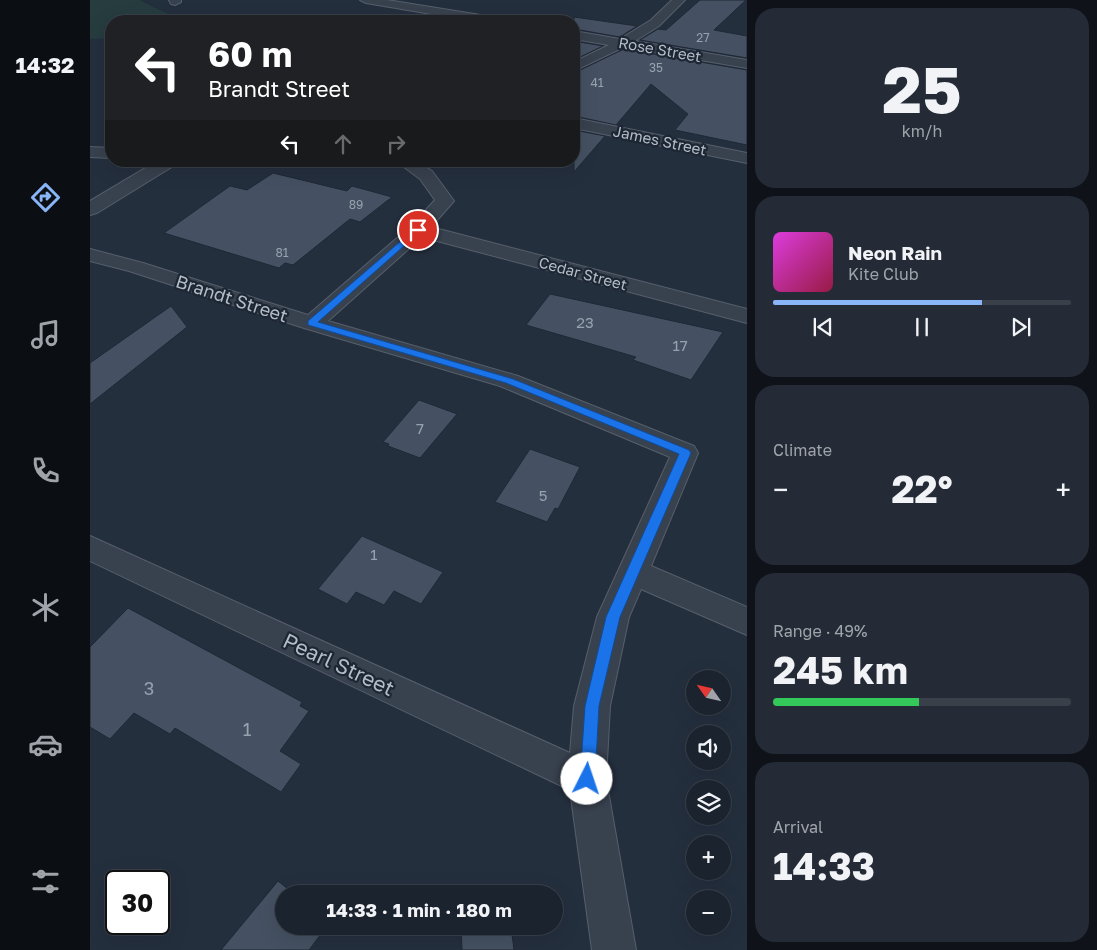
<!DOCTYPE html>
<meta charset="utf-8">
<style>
:root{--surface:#1b232e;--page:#242b36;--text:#f1f3f6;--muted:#a0a4aa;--line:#39404a;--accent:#8ab4f8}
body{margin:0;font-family:"Golos Text",sans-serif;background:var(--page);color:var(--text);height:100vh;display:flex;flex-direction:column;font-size:19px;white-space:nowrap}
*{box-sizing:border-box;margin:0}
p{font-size:16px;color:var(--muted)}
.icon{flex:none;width:28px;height:28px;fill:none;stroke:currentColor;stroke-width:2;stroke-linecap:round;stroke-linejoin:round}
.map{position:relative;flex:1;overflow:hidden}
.panel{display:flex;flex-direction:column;gap:8px;padding:8px;background:#0f1319;width:350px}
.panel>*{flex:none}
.hud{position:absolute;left:15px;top:15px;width:475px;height:152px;border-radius:20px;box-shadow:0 5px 20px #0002,0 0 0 1px var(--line);background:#202124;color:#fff;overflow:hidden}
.needle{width:32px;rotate:304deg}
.buttons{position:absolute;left:596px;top:670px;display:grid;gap:10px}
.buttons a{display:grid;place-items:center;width:45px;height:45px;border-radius:50%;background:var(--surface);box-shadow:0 5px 20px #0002,0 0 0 1px var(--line);font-size:25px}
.speed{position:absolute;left:15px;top:870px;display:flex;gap:10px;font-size:25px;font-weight:700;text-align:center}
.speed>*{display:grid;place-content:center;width:65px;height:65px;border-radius:50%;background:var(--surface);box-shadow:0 5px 20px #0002,0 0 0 1px var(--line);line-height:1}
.speed .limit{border:2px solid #111;border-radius:8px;background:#fff;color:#111}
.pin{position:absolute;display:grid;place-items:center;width:42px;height:42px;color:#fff;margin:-21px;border:2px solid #fff;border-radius:50%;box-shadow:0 1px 5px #0007}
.me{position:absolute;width:55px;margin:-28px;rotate:4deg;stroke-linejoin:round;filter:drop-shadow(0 0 4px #0008)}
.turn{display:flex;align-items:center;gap:18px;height:105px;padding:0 20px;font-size:22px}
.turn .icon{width:65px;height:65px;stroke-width:2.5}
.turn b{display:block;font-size:35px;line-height:42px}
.lanes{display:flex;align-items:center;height:48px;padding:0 20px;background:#0003;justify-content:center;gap:25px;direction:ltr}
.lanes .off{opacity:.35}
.big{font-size:38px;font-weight:700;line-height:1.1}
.panel .tile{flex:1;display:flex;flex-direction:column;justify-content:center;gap:8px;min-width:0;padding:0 18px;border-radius:20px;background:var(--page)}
.panel .dial{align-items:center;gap:0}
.dial b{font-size:65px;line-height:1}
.song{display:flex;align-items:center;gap:15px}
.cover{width:60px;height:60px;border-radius:8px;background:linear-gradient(135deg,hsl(300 70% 55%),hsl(340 70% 35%))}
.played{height:5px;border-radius:2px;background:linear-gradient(90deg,var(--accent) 70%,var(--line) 70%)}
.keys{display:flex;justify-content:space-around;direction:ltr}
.heat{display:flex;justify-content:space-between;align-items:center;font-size:28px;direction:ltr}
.charge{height:8px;border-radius:4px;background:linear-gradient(90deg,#34c759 49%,var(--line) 0)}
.trip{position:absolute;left:185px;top:885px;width:288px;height:50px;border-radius:25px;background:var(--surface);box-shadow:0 5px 20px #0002,0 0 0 1px var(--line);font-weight:700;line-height:50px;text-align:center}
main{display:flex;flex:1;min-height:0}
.tab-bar{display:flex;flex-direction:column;width:90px;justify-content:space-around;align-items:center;background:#0b0e12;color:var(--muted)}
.tab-bar .icon{width:35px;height:35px}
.tab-bar .current{color:var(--accent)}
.tab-bar b{font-size:22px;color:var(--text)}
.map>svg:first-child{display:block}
.green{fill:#263c3f}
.building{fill:#455162;stroke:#1f2835}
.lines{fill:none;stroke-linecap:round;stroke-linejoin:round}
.minor-casing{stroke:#565f6c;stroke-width:2}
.minor{fill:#38414e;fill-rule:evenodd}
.route{fill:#1a73e8;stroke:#114b97}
.labels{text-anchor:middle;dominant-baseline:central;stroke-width:4.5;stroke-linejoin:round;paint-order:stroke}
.far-number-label{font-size:12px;fill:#98a1af}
.far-street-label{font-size:15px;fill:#b4bcc9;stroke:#1d2633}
.number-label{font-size:15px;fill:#98a1af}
.street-label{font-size:18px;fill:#b4bcc9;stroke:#1d2633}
.near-number-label{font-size:18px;fill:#98a1af}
.near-street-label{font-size:21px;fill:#b4bcc9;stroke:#1d2633}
</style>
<main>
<nav class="tab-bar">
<b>14:32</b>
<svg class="icon current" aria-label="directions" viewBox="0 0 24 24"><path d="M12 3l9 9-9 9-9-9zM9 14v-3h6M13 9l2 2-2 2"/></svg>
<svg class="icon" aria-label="music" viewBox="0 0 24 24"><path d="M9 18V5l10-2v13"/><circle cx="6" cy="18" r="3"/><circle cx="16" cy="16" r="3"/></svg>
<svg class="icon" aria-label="phone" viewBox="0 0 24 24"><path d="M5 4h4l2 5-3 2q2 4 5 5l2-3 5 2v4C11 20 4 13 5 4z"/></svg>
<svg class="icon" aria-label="climate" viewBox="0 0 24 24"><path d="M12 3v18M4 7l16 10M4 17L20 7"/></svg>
<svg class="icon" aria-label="car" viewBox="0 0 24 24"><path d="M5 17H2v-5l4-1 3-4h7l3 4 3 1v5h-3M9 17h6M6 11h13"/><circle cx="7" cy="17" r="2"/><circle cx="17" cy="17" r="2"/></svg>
<svg class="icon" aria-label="filters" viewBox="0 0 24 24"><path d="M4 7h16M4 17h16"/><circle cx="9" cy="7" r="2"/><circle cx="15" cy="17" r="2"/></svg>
</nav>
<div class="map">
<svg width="657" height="950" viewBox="0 0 657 950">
<rect width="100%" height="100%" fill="#242f3e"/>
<path class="green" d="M0 0H49L88 19 82 21H21V38L0 39Z"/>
<path class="building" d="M610 0H656L624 30 657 36V58L550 40 568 29 576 30Z
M484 17 547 26 530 37 484 29Z
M484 41 513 46 484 60Z
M534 49 657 70V145L585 130 598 114 561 84 526 125 484 116V73Z
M484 130 515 136 484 172Z
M183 173 257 191 262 186 302 197 270 222 260 219 203 265 195 263 189 268 74 233 140 186 157 190Z
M460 294 633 332 601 380 543 360 546 357 436 325Z
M81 306 97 327 0 404V363Z
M329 400 367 414 330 458 298 446 299 444 293 442Z
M440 449 490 467 468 509 465 508 457 522 405 502Z
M272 536 353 572 331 604 304 591 294 605 266 592 257 604 228 589Z
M38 608 212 702 210 706 219 711 190 751 211 764 191 792 85 728 80 734 44 713 20 739 0 727V647Z
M188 881 204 894H194V926H237L219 950H131Z
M418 890V894H369V892Z
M371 926H421L424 950H372Z"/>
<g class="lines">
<g class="minor-casing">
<path id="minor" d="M79 0H91V2L85 5 81 4Z
M270 0H297L403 17 409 21H383L276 3Z
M582 0H595L569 26 545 41 657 60V68L534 47 484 71V62L519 45 484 39V31L530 39 561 20Z
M484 118 657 153V163L484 128Z
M0 147 21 148V158L0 157Z
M67 161H87L85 165 7 213 0 215V201Z
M306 161H326L342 171 364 201 341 227 657 309V323L332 237 238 321 428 376 604 446 608 453 561 566 657 607V635L551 589 539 617 520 706 516 779 546 950H502L480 790 0 561V536L480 753 484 706 507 617 580 457 410 386 214 328 39 271 0 261V249L53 263 218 315 321 226 345 200 330 179Z"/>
</g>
<use href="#minor" class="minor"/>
</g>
<path class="route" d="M326 228 332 230 228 322 423 379 599 450 601 453 530 617 509 706 505 779 503 784 497 787 492 784 490 779 495 706 516 617 589 454 416 383 218 325V321Z"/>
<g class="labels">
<g class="far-number-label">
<text x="613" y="37">27</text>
<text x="566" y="67">35</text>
<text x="507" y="82">41</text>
<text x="266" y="204">89</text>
<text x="192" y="252">81</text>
</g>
<g class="far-street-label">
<text transform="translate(570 49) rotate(10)">Rose Street</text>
<text transform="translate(570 140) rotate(12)">James Street</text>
<text transform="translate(493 273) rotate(15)">Cedar Street</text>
</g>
<g class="number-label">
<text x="495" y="322">23</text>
<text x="590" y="345">17</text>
<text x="330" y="428">7</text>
<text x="453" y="495">5</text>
<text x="284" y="554">1</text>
</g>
<g class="street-label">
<text transform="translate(142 298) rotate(18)">Brandt Street</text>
</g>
<g class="near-number-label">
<text x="59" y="688">3</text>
<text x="157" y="729">1</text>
</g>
<g class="near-street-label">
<text transform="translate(249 664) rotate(25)">Pearl Street</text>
</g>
</g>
</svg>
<div class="buttons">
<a><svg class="needle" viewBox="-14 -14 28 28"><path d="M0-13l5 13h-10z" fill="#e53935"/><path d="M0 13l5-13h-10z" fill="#a0a4aa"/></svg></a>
<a><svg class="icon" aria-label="sound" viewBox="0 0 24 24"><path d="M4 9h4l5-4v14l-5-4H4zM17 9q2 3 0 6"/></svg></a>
<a><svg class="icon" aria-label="layers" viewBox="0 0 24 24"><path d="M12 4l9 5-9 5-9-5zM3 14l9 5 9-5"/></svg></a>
<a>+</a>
<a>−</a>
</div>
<div class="speed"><div class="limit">30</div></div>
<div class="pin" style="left:328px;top:230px;background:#d93025"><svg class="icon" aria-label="arrive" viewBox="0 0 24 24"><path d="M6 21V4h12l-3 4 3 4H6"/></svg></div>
<svg class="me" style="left:497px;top:779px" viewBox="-20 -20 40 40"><circle r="19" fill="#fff"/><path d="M0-13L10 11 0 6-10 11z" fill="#1a73e8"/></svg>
<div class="trip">14:33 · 1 min · 180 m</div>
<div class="hud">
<div class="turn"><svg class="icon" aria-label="left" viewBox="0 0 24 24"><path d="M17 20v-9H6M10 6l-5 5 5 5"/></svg><div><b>60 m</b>Brandt Street</div></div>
<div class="lanes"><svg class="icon" aria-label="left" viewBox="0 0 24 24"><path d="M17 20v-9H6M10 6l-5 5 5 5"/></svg><svg class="icon off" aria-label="ahead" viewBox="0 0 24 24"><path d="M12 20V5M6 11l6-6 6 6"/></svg><svg class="icon off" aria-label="right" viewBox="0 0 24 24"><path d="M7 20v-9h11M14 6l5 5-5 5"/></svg></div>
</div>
</div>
<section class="panel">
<div class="tile dial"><b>25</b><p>km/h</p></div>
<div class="tile">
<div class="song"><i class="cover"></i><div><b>Neon Rain</b><p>Kite Club</p></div></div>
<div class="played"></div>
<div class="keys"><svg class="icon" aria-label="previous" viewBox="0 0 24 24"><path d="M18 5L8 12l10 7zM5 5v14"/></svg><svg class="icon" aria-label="pause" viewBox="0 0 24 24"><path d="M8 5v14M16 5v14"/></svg><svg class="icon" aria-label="next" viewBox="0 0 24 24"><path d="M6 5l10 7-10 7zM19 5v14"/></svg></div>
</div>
<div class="tile"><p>Climate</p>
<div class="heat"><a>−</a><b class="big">22°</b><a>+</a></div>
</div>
<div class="tile"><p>Range · 49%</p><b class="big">245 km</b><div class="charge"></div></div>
<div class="tile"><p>Arrival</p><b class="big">14:33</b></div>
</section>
</main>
